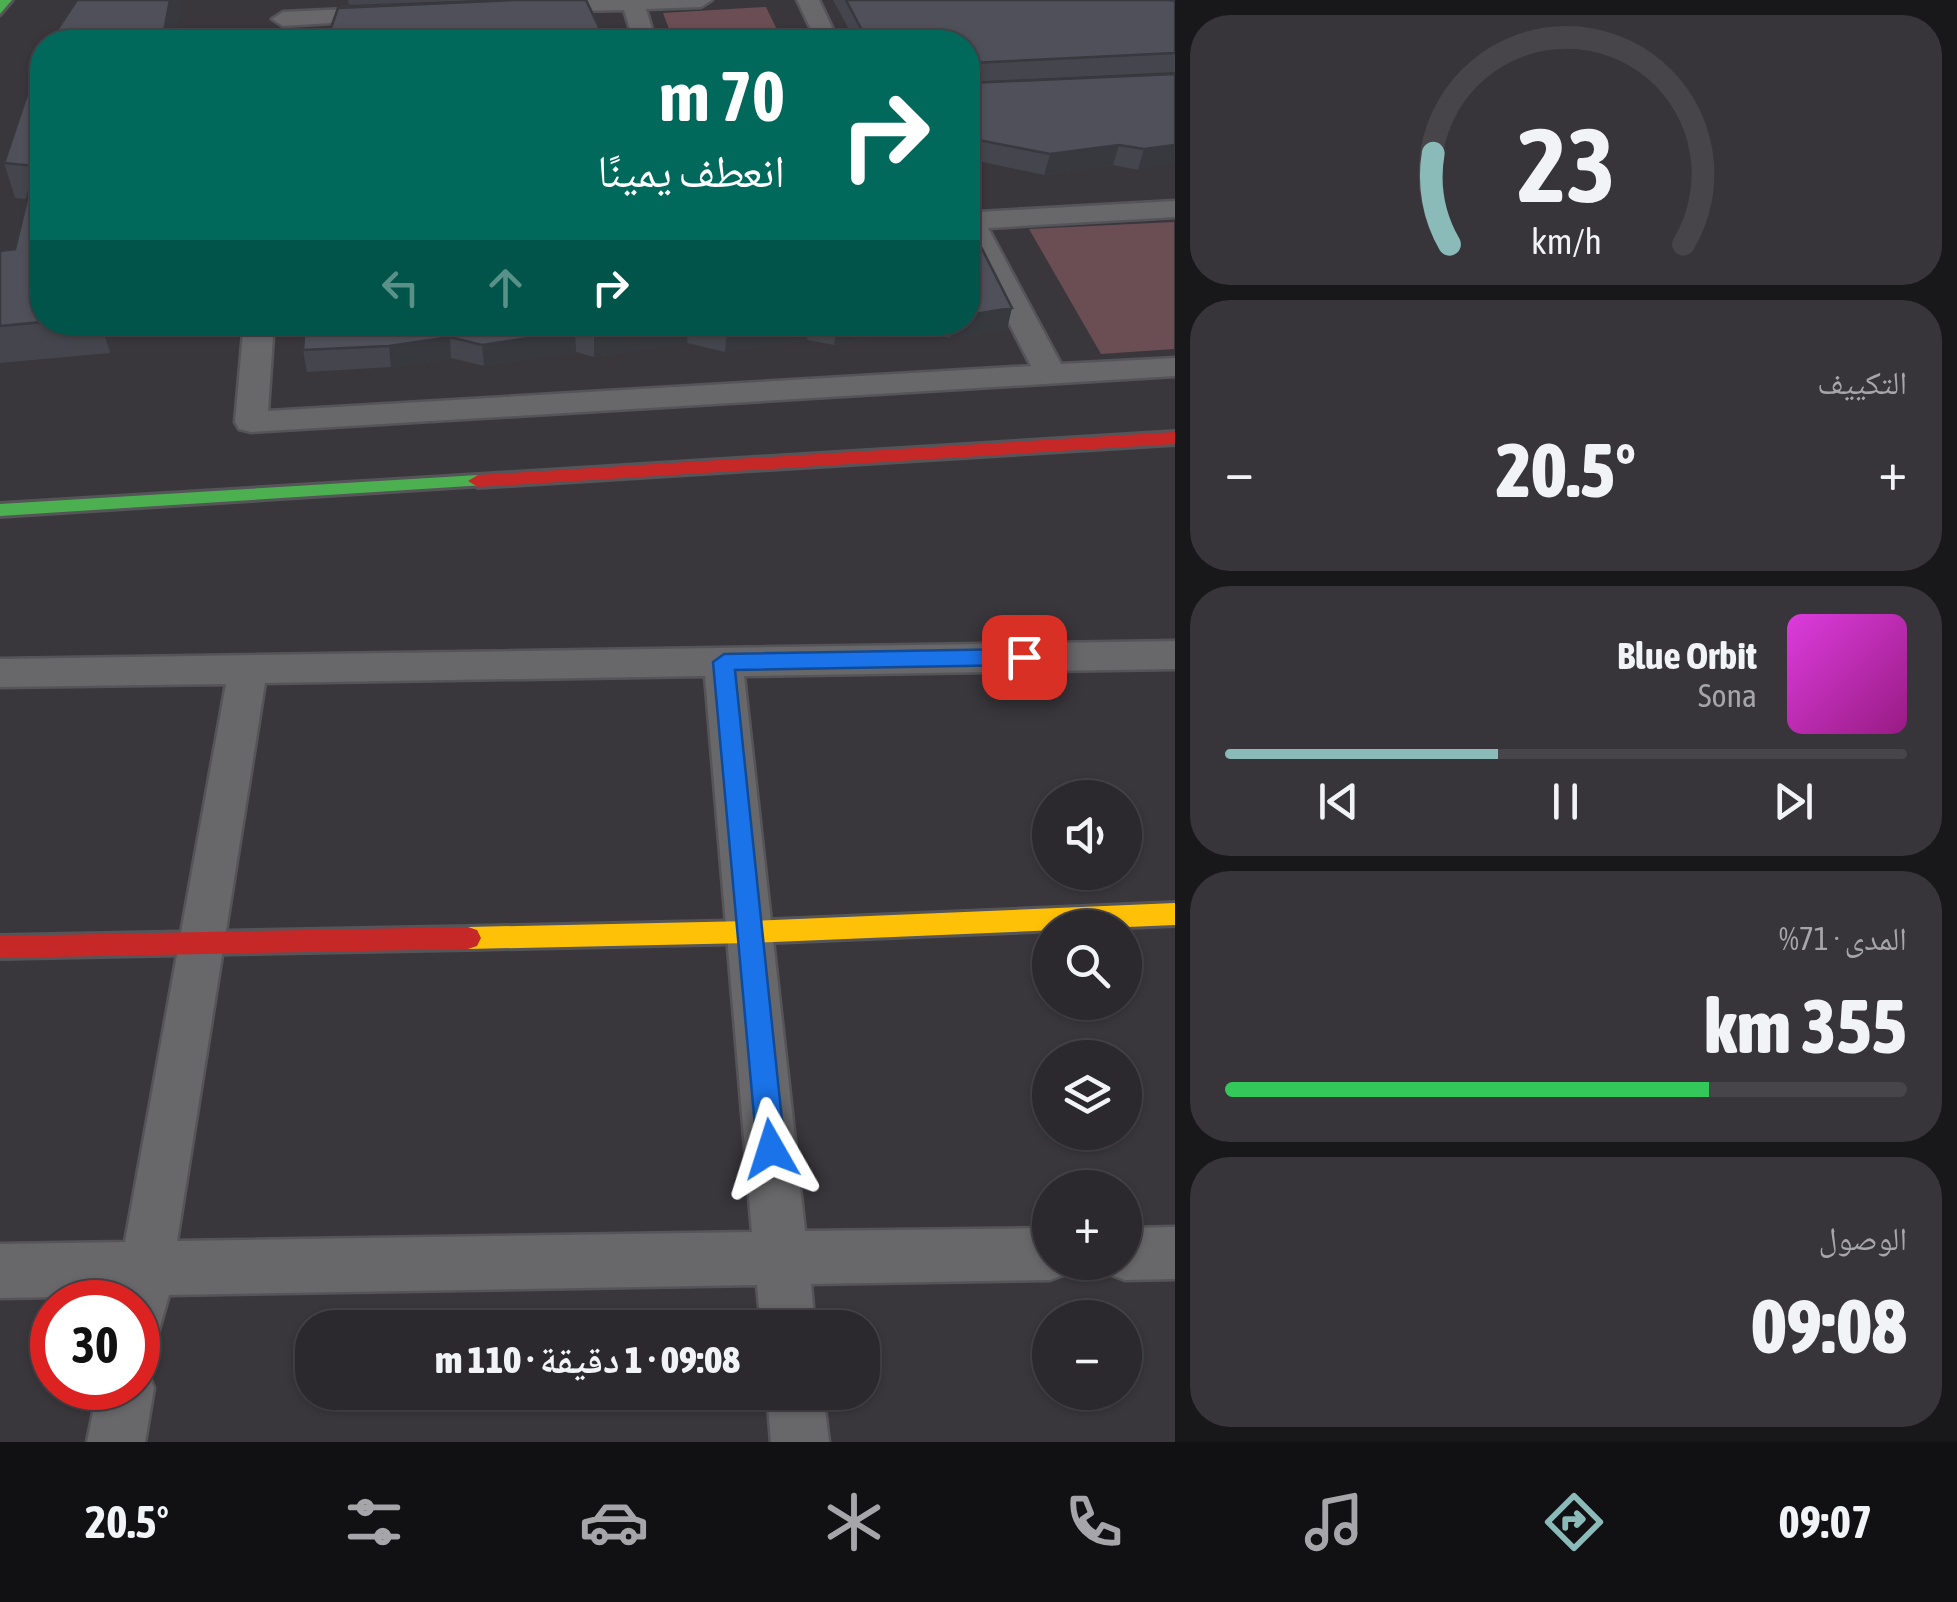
<!DOCTYPE html>
<html lang="ar">
<meta charset="utf-8">
<style>
:root{--surface:#2b292d;--page:#373539;--text:#f1f3f6;--muted:#a6a6aa;--line:#474549;--accent:#8bbbb9}
body{margin:0;font-family:"Asap Condensed","Noto Naskh Arabic",sans-serif;background:var(--page);color:var(--text);direction:rtl;height:100vh;display:flex;flex-direction:column;font-size:38px;white-space:nowrap}
*{box-sizing:border-box;margin:0}
p{font-size:32px;color:var(--muted)}
.icon{flex:none;width:55px;height:55px;fill:none;stroke:currentColor;stroke-width:2;stroke-linecap:round;stroke-linejoin:round}
.map{position:relative;flex:1;overflow:hidden;direction:ltr}
.panel{display:flex;flex-direction:column;gap:15px;padding:15px;background:#181719;width:782px}
.panel>*{flex:none}
.guide{position:absolute;left:30px;top:30px;width:950px;height:305px;border-radius:40px;box-shadow:0 2px 8px #0004,0 0 0 2px var(--line);direction:rtl;background:#00695c;color:#fff;overflow:hidden}
.buttons{position:absolute;left:1032px;top:780px;display:grid;gap:20px}
.buttons a{display:grid;place-items:center;width:110px;height:110px;border-radius:50%;background:var(--surface);box-shadow:0 2px 8px #0004,0 0 0 2px var(--line);font-size:50px}
.speed{position:absolute;left:30px;top:1280px;display:flex;gap:20px;font-size:50px;font-weight:700;text-align:center}
.speed>*{display:grid;place-content:center;width:130px;height:130px;border-radius:50%;background:var(--surface);box-shadow:0 2px 8px #0004,0 0 0 2px var(--line);line-height:1}
.speed .limit{border:15px solid #d22;background:#fff;color:#111}
.pin{position:absolute;display:grid;place-items:center;width:85px;height:85px;color:#fff;margin:-42px;border-radius:20px;box-shadow:0 5px 15px #0006}
.me{position:absolute;width:110px;margin:-55px;rotate:354deg;stroke-linejoin:round;filter:drop-shadow(0 0 8px #0008)}
.turn{display:flex;align-items:center;gap:35px;height:210px;padding:0 30px;font-size:45px}
.turn .icon{width:130px;height:130px;stroke-width:2.5}
.turn b{display:block;font-size:70px;line-height:85px}
.lanes{display:flex;align-items:center;height:95px;padding:0 30px;background:#0003;justify-content:center;gap:50px;direction:ltr}
.lanes .off{opacity:.35}
.big{font-size:75px;font-weight:800;line-height:1.1}
.panel .card{flex:1;display:flex;flex-direction:column;justify-content:center;gap:15px;min-width:0;padding:0 35px;border-radius:40px;background:var(--page)}
.panel .dial{align-items:center;gap:0}
.dial svg{height:260px;overflow:visible;fill:none;stroke:var(--line);stroke-width:7;stroke-linecap:round;text-anchor:middle}
.dial text{fill:var(--text);stroke:none}
.song{display:flex;align-items:center;gap:30px}
.cover{width:120px;height:120px;border-radius:15px;background:linear-gradient(135deg,hsl(300 70% 55%),hsl(310 70% 35%))}
.played{height:10px;border-radius:5px;background:linear-gradient(90deg,var(--accent) 40%,var(--line) 40%)}
.keys{display:flex;justify-content:space-around;direction:ltr}
.heat{display:flex;justify-content:space-between;align-items:center;font-size:55px;direction:ltr}
.charge{height:15px;border-radius:8px;background:linear-gradient(90deg,#34c759 71%,var(--line) 0)}
.trip{position:absolute;left:295px;top:1310px;width:585px;height:100px;border-radius:40px;background:var(--surface);box-shadow:0 2px 8px #0004,0 0 0 2px var(--line);font-weight:800;line-height:100px;text-align:center;direction:rtl}
.tabs{display:flex;height:160px;justify-content:space-around;align-items:center;background:#111012;color:var(--muted)}
.tabs .icon{width:70px;height:70px}
.tabs .active{color:var(--accent)}
.tabs b{font-size:45px;color:var(--text)}
main{display:flex;flex:1;min-height:0}
.map>svg:first-child{display:block}
.green{fill:#6b4e54}
.lines{fill:none;stroke-linecap:round;stroke-linejoin:round}
.street-casing{stroke:#555458;stroke-width:5}
.fast-casing{stroke:#555458;stroke-width:6}
.slow-casing{stroke:#555458;stroke-width:6}
.jam-casing{stroke:#555458;stroke-width:6}
.street{fill:#686769;fill-rule:evenodd}
.fast{fill:#4caf50;fill-rule:evenodd}
.slow{fill:#ffc107;fill-rule:evenodd}
.jam{fill:#c62828;fill-rule:evenodd}
.wall{fill:#45454d}
.shaded-wall{fill:#38383f}
.building{fill:#50505a;stroke:#38383f;stroke-width:2.5}
.route{fill:#1a73e8;stroke:#114b97;stroke-width:2.5}
</style>
<main>
<section class="panel">
<div class="card dial"><svg viewBox="0 0 100 80">
<path d="M14 69A42 42 0 1 1 86 69"/>
<path d="M14 69A42 42 0 0 1 9 41" stroke="#8bbbb9"/>
<text x="50" y="56" font-size="32" font-weight="700">23</text>
<text x="50" y="72" font-size="11">km/h</text>
</svg></div>
<div class="card"><p>التكييف</p>
<div class="heat"><a>−</a><b class="big">20.5°</b><a>+</a></div>
</div>
<div class="card">
<div class="song"><i class="cover"></i><div><b>Blue Orbit</b><p>Sona</p></div></div>
<div class="played"></div>
<div class="keys"><svg class="icon" aria-label="previous" viewBox="0 0 24 24"><path d="M18 5L8 12l10 7zM5 5v14"/></svg><svg class="icon" aria-label="pause" viewBox="0 0 24 24"><path d="M8 5v14M16 5v14"/></svg><svg class="icon" aria-label="next" viewBox="0 0 24 24"><path d="M6 5l10 7-10 7zM19 5v14"/></svg></div>
</div>
<div class="card"><p>المدى · 71%</p><b class="big">355 km</b><div class="charge"></div></div>
<div class="card"><p>الوصول</p><b class="big">09:08</b></div>
</section>
<div class="map">
<svg width="1175" height="1442" viewBox="0 0 1175 1442">
<rect width="100%" height="100%" fill="#39373c"/>
<path class="green" d="M766 7 783 42H674L663 13Z
M1174 222V349L1101 354 1029 229Z"/>
<g class="lines">
<g class="street-casing">
<path id="street" d="M536 0H712L701 7 646 9 656 42H634L624 10 528 12 525 7 528 2Z
M797 0H819L839 42H817Z
M389 7 400 14 397 19 283 26 272 19 283 12Z
M1175 201V217L988 228 1061 364 1175 358V376L251 432 239 429 235 422 244 322H274L268 411 1031 366 968 243V209L978 212Z
M1175 641V669L744 676 805 1231 1050 1228V1262H1073L1069 1273 1050 1280 811 1284 815 1328H761L757 1285 169 1295 157 1337 138 1345V1302H114L115 1296 0 1298V1244L125 1242 226 684 0 687V659ZM705 676 752 1232 177 1241 265 683Z
M1175 1227V1279L1125 1280 1106 1273 1102 1262H1125V1228Z
M138 1365 146 1368 154 1388 145 1442H87L98 1388H138Z
M767 1392H823L829 1442H771Z"/>
</g>
<g class="fast-casing">
<path id="fast" d="M0 0H12L0 14Z
M478 475 488 481 485 485 0 516V504Z"/>
</g>
<g class="slow-casing">
<path id="slow" d="M1175 903V925L750 943 468 949 459 946 455 938 459 930 468 927 750 921Z"/>
</g>
<g class="jam-casing">
<path id="jam" d="M1175 432V444L478 487 468 481 478 475Z
M468 927 477 930 481 938 477 946 468 949 0 958V936Z"/>
</g>
<use href="#street" class="street"/>
<use href="#fast" class="fast"/>
<use href="#slow" class="slow"/>
<use href="#jam" class="jam"/>
</g>
<path class="wall" d="M348 0H481L349 5Z
M833 0H1169L1175 1V72L969 82 1175 74 1138 170 1113 165 1044 175 968 159V42H856Z
M42 53V322H116L110 353 0 363V251L15 249 27 199 15 198 4 163Z
M305 322H968L1007 329 950 338 922 332 834 345 807 340 725 352 687 343 594 357 576 352 484 366 451 358 391 367 307 372 303 350Z"/>
<path class="shaded-wall" d="M170 0H182L175 42H162Z
M1119 145 1113 165 1044 175 1050 154Z
M1175 145V164L1138 170 1144 149Z
M1012 308 1007 329 950 338 953 322H968V315Z
M101 322H116L110 353Z
M689 322 687 343 594 357V335Z
M783 322H809L807 340 725 352 727 331Z
M844 322H924L922 332 834 345 837 324Z
M575 331 576 352 484 366 482 345Z
M450 337 451 358 391 367 389 346Z"/>
<path class="building" d="M77 0H170L162 42H49Z
M514 0H586L606 42H326L338 8Z
M846 0H1169L1175 1V53L972 63 968 66 969 83 1175 74V145L1144 149 1119 145 1050 154 968 138V42H868Z
M42 53V322L0 326V251L15 249 35 166 4 163 39 59Z
M968 237H976L1012 308 968 315Z
M305 322H684L594 335 575 331 482 345 450 337 389 346 303 350Z
M692 322H783L727 331Z"/>
<path class="route" d="M1024 649 1035 657 1024 665 735 670 785 1149 781 1158 771 1162 761 1158 757 1149 713 662 724 654Z"/>
</svg>
<div class="buttons">
<a><svg class="icon" aria-label="sound" viewBox="0 0 24 24"><path d="M4 9h4l5-4v14l-5-4H4zM17 9q2 3 0 6"/></svg></a>
<a><svg class="icon" aria-label="search" viewBox="0 0 24 24"><circle cx="10" cy="10" r="6"/><path d="M15 15l6 6"/></svg></a>
<a><svg class="icon" aria-label="layers" viewBox="0 0 24 24"><path d="M12 4l9 5-9 5-9-5zM3 14l9 5 9-5"/></svg></a>
<a>+</a>
<a>−</a>
</div>
<div class="speed"><div class="limit">30</div></div>
<div class="pin" style="left:1024px;top:657px;background:#d93025"><svg class="icon" aria-label="arrive" viewBox="0 0 24 24"><path d="M6 21V4h12l-3 4 3 4H6"/></svg></div>
<svg class="me" style="left:771px;top:1149px" viewBox="-20 -20 40 40"><path d="M0-17L14 15 0 8-14 15z" fill="#1a73e8" stroke="#fff" stroke-width="4"/></svg>
<div class="trip">09:08 · 1 دقيقة · 110 m</div>
<div class="guide">
<div class="turn"><svg class="icon" aria-label="right" viewBox="0 0 24 24"><path d="M7 20v-9h11M14 6l5 5-5 5"/></svg><div><b>70 m</b>انعطف يمينًا</div></div>
<div class="lanes"><svg class="icon off" aria-label="left" viewBox="0 0 24 24"><path d="M17 20v-9H6M10 6l-5 5 5 5"/></svg><svg class="icon off" aria-label="ahead" viewBox="0 0 24 24"><path d="M12 20V5M6 11l6-6 6 6"/></svg><svg class="icon" aria-label="right" viewBox="0 0 24 24"><path d="M7 20v-9h11M14 6l5 5-5 5"/></svg></div>
</div>
</div>
</main>
<nav class="tabs">
<b>09:07</b>
<svg class="icon active" aria-label="directions" viewBox="0 0 24 24"><path d="M12 3l9 9-9 9-9-9zM9 14v-3h6M13 9l2 2-2 2"/></svg>
<svg class="icon" aria-label="music" viewBox="0 0 24 24"><path d="M9 18V5l10-2v13"/><circle cx="6" cy="18" r="3"/><circle cx="16" cy="16" r="3"/></svg>
<svg class="icon" aria-label="phone" viewBox="0 0 24 24"><path d="M5 4h4l2 5-3 2q2 4 5 5l2-3 5 2v4C11 20 4 13 5 4z"/></svg>
<svg class="icon" aria-label="climate" viewBox="0 0 24 24"><path d="M12 3v18M4 7l16 10M4 17L20 7"/></svg>
<svg class="icon" aria-label="car" viewBox="0 0 24 24"><path d="M5 17H2v-5l4-1 3-4h7l3 4 3 1v5h-3M9 17h6M6 11h13"/><circle cx="7" cy="17" r="2"/><circle cx="17" cy="17" r="2"/></svg>
<svg class="icon" aria-label="filters" viewBox="0 0 24 24"><path d="M4 7h16M4 17h16"/><circle cx="9" cy="7" r="2"/><circle cx="15" cy="17" r="2"/></svg>
<b>20.5°</b>
</nav>
